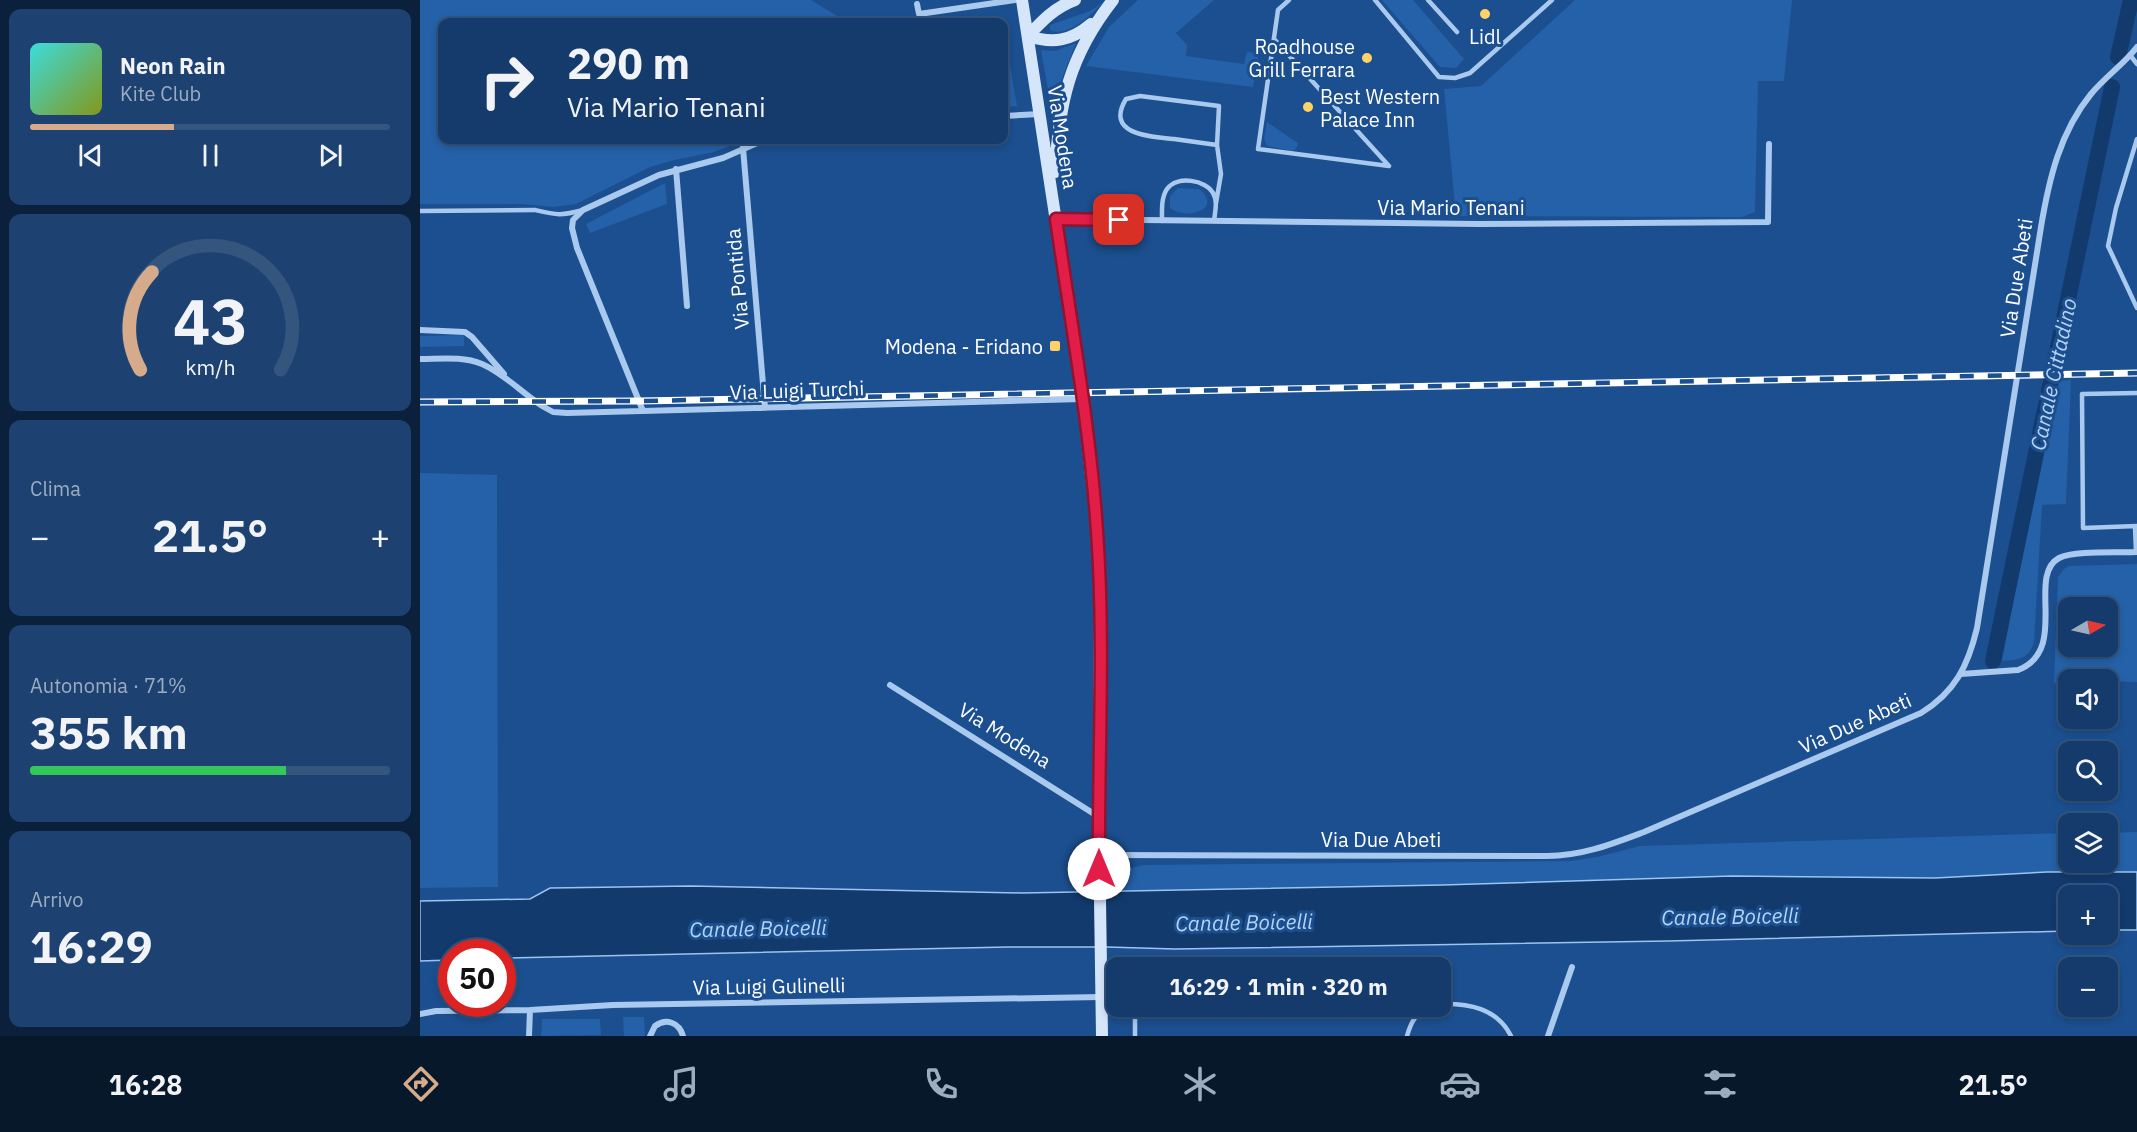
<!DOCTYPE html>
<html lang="it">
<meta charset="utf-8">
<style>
:root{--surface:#143b6b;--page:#1d4271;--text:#f1f3f6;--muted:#9dadc1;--line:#33557e;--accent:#d6ab8b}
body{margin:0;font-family:"IBM Plex Sans",sans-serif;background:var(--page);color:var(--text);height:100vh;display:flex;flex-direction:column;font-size:22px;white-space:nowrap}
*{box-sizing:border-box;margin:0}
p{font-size:20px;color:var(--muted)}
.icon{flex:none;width:33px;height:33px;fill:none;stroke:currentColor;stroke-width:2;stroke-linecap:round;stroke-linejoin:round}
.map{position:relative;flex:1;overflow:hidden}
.panel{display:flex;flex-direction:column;gap:9px;padding:9px;background:#0b203b;width:420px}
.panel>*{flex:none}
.hud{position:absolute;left:18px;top:18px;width:570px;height:126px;border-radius:12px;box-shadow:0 3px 9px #0003,0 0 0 2px var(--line);background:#143b6b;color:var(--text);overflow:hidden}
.needle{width:39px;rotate:81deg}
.controls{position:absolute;left:1638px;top:597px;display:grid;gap:12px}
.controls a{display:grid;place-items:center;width:60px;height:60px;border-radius:12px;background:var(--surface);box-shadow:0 3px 9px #0003,0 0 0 2px var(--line);font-size:30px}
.speed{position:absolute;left:18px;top:939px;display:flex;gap:12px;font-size:30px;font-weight:700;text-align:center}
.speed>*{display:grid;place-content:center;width:78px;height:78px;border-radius:50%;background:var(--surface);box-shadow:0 3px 9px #0003,0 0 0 2px var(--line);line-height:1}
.speed .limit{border:9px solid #d22;background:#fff;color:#111}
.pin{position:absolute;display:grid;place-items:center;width:51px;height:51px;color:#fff;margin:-26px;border-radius:12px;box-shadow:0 3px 9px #0006}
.me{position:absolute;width:66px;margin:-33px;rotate:0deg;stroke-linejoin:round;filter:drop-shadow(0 0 4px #0008)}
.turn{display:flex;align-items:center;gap:21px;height:126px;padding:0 30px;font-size:27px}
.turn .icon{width:78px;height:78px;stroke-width:2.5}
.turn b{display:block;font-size:42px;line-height:51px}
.big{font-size:45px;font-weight:700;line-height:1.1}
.panel .tile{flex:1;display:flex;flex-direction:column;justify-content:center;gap:9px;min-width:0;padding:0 21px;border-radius:12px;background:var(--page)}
.panel .dial{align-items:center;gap:0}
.dial svg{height:156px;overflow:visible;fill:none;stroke:var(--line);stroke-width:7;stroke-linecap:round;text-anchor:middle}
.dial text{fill:var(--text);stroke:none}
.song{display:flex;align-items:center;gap:18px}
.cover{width:72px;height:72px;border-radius:9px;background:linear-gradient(135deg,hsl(180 70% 55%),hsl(70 70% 35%))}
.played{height:6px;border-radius:3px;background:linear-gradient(90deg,var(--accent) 40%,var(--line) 40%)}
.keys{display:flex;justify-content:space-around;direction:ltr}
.heat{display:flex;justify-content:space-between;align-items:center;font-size:33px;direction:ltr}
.charge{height:9px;border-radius:4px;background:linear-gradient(90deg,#34c759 71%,var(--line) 0)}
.trip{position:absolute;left:686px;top:957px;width:345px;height:60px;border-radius:12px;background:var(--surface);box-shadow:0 3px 9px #0003,0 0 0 2px var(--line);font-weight:700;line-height:60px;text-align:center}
.dock{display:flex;height:96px;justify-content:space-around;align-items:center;background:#08182b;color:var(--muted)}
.dock .icon{width:42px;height:42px}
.dock .active{color:var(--accent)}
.dock b{font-size:27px;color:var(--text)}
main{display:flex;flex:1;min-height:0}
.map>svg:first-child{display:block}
.green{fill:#2461a8;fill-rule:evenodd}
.water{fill:#123a6d;stroke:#9cc4f0;stroke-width:1.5}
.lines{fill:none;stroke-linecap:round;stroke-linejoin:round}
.canal{stroke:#123a6d;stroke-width:16}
.service{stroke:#a9c9ee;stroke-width:4.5}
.minor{stroke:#a9c9ee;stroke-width:6}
.secondary{stroke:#d6e6fa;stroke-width:12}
.rail-casing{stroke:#fff;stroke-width:7}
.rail{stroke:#1b4f8f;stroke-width:4.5;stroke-dasharray:14;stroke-linecap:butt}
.route-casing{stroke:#92132f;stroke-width:15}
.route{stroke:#e11d48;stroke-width:10}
.poi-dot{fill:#ffd166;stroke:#1b4f8f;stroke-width:2}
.labels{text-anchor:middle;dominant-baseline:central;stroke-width:6;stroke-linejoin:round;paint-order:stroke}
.poi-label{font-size:20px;fill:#fff;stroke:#1b4f8f;text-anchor:end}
.street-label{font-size:20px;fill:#fff;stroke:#1b4f8f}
.water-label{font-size:21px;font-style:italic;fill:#b5d3f5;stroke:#1b4f8f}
</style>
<main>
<section class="panel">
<div class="tile">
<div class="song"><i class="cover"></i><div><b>Neon Rain</b><p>Kite Club</p></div></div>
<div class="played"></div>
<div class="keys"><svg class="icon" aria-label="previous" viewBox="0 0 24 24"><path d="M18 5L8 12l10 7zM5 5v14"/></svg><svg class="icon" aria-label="pause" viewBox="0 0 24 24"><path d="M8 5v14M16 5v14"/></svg><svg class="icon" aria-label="next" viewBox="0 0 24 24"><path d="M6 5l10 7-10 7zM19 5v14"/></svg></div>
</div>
<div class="tile dial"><svg viewBox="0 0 100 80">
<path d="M14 69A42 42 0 1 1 86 69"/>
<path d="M14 69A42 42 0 0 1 20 19" stroke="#d6ab8b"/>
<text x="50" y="56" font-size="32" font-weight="700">43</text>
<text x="50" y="72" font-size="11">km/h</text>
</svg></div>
<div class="tile"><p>Clima</p>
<div class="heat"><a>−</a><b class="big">21.5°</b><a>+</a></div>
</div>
<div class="tile"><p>Autonomia · 71%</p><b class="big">355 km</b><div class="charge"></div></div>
<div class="tile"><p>Arrivo</p><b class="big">16:29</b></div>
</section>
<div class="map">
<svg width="1717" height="1036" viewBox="0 0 1717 1036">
<rect width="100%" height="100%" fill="#1b4f8f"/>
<path class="green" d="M0 0H391L427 22H22V140H325L294 152 254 160 230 167 156 204 133 207 102 204H0Z
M718 0H794L756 33 767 45 766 56 824 64 827 52 839 53 833 87 666 66 689 27Z
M962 0H993L1044 59 1036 68 1020 67Z
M1155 0H1372L1364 81H1338L1335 212 1322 217 1036 216 1024 89 1061 86Z
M685 1C674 12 648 39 630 30V25L670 11Z
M586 42 597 106 584 107V43Z
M656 43 641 81 634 124 621 50 635 51Z
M847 122 878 143 877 147 873 151 847 146 844 139Z
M245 183 247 204 170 233 166 224Z
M758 188 779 189C804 209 767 221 750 208V196Z
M44 335V346L0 347V336Z
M1651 380 1646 504 1622 505 1614 642C1609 659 1599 660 1582 661L1636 381Z
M0 473 77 475 78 887 0 888Z
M1717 564V682L1648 680V683H1634L1638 577 1644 569 1649 566ZM1648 608H1688V646H1648Z
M1717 832V872H1627L1515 878 1312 876 1022 885 686 891C694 874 706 869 723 865L1150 861 1177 857 1220 846 1648 833V862H1688V833Z
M203 1017H224L225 1036H204Z
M122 1019H180L181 1035 121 1036Z"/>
<path class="water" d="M1627 872H1717V930H1688V896H1648V931L1248 941 755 949 687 947H588L83 958 82 952H32L31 960 0 961V901L110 899 130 888 271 886 602 893 1022 885 1312 876 1515 878Z"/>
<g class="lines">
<path class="canal" d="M1698 57 1711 0
M1573 661 1692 87"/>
<path class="service" d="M955 0 1019 77 1035 78 1050 73 1132 0
M1008 0 1037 32
M855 40 969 166 838 149 858 10 869 0
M1710 55 1717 64
M1717 139 1696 208 1688 246 1717 308
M796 203 801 174 797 145 799 106 720 96 706 99C684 135 732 137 754 139 768 141 783 143 797 145
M0 211 115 210C137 215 141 216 163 210
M742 221C742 210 741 198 747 189 757 175 786 180 793 193 798 201 795 212 794 221
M1717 393 1662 394 1663 528 1717 526
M1715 527 1716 552
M1020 1004C1048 1003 1077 1008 1091 1036
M715 1018V1036
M987 1036C991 1022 996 1013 1009 1006"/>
<path class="minor" d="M497 4 499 14 595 0
M584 116 620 114
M323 148 345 408
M256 169 267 306
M636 219 1059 224 1348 222 1349 144
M0 330 45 332 52 337 84 374
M0 359C20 359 43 356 62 364 85 374 103 394 124 407L133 412 147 413 662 399
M223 411 157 248 152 228 153 220 163 210 239 175 303 158 344 140
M1541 674 1598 670C1650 650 1606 576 1639 558 1654 550 1698 553 1717 552
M470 685 679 817
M680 855 1127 856C1162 856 1192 844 1224 832L1501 713C1535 692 1548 666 1557 628L1621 227C1629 179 1640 132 1671 94 1685 77 1704 64 1717 47
M0 1014 16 1011 110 1010 193 1005 681 997
M109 1036 110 1010
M230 1036 235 1026C246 1018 259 1022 263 1036
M1128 1036 1152 967"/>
<path class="secondary" d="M602 0 662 391 677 530 680 579 679 831 682 1036
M608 36C633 44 651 41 671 24
M608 36C622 21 635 7 655 0
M635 172C639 103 649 56 693 0"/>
<g class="rail-casing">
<path id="rail" d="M0 402 219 401 1717 373"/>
</g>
<use href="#rail" class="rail"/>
</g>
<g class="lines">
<g class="route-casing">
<path id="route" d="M679 869C678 757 685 643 677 531 670 427 651 323 636 219L699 220"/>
</g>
<use href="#route" class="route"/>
</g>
<g class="poi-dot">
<circle cx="1065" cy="14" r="6"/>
<circle cx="947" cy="58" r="6"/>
<circle cx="888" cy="107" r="6"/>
<rect x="629" y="340" width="12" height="12" rx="3"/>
</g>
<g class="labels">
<g class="poi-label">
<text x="1065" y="36" text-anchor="middle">Lidl</text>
<text x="935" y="46">Roadhouse<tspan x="935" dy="23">Grill Ferrara</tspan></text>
<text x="900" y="96" text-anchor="start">Best Western<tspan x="900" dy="23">Palace Inn</tspan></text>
<text x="623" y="346">Modena - Eridano</text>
</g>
<g class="street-label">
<text transform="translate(643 137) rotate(81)">Via Modena</text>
<text x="1031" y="207">Via Mario Tenani</text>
<text transform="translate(1596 278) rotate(-81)">Via Due Abeti</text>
<text transform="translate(317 279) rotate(-95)">Via Pontida</text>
<text transform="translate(377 390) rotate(-2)">Via Luigi Turchi</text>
<text transform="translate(1435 723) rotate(-24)">Via Due Abeti</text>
<text transform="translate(585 735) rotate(32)">Via Modena</text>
<text x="961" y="839">Via Due Abeti</text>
<text transform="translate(349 986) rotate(-1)">Via Luigi Gulinelli</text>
</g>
<g class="water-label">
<text transform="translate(1633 374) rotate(-78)">Canale Cittadino</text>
<text transform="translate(1310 916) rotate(-1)">Canale Boicelli</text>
<text transform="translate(824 922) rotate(-1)">Canale Boicelli</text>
<text transform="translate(338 928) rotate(-1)">Canale Boicelli</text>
</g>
</g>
</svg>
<div class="controls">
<a><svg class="needle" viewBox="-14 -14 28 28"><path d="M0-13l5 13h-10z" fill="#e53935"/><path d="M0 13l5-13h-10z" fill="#9dadc1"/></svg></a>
<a><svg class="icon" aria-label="sound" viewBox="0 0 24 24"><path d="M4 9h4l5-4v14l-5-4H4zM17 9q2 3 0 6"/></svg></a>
<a><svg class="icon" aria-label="search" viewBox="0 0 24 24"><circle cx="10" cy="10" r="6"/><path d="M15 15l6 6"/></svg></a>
<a><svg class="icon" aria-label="layers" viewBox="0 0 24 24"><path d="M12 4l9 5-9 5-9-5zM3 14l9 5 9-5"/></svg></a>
<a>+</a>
<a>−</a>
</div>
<div class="speed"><div class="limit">50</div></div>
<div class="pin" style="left:699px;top:220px;background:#d93025"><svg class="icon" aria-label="arrive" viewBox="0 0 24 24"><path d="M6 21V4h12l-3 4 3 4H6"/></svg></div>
<svg class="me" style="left:679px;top:869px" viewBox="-20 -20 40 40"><circle r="19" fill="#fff"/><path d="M0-13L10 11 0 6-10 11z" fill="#e11d48"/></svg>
<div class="trip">16:29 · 1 min · 320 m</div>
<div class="hud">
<div class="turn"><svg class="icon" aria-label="right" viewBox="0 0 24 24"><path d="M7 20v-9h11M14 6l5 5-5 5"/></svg><div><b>290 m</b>Via Mario Tenani</div></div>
</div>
</div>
</main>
<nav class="dock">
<b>16:28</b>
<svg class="icon active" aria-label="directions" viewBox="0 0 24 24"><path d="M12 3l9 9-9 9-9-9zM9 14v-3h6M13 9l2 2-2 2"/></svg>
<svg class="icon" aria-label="music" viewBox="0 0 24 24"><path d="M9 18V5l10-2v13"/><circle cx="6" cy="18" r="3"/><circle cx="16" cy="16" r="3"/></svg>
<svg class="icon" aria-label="phone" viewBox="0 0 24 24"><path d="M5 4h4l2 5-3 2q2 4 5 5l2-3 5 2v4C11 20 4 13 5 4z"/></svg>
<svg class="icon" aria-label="climate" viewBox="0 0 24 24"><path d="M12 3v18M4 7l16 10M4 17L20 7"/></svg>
<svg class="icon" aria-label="car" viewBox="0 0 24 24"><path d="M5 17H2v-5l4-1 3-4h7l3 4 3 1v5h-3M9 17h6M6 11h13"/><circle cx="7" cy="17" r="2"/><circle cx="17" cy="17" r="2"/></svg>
<svg class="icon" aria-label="filters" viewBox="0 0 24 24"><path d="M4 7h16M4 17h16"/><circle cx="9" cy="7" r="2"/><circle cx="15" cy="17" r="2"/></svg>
<b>21.5°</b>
</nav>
